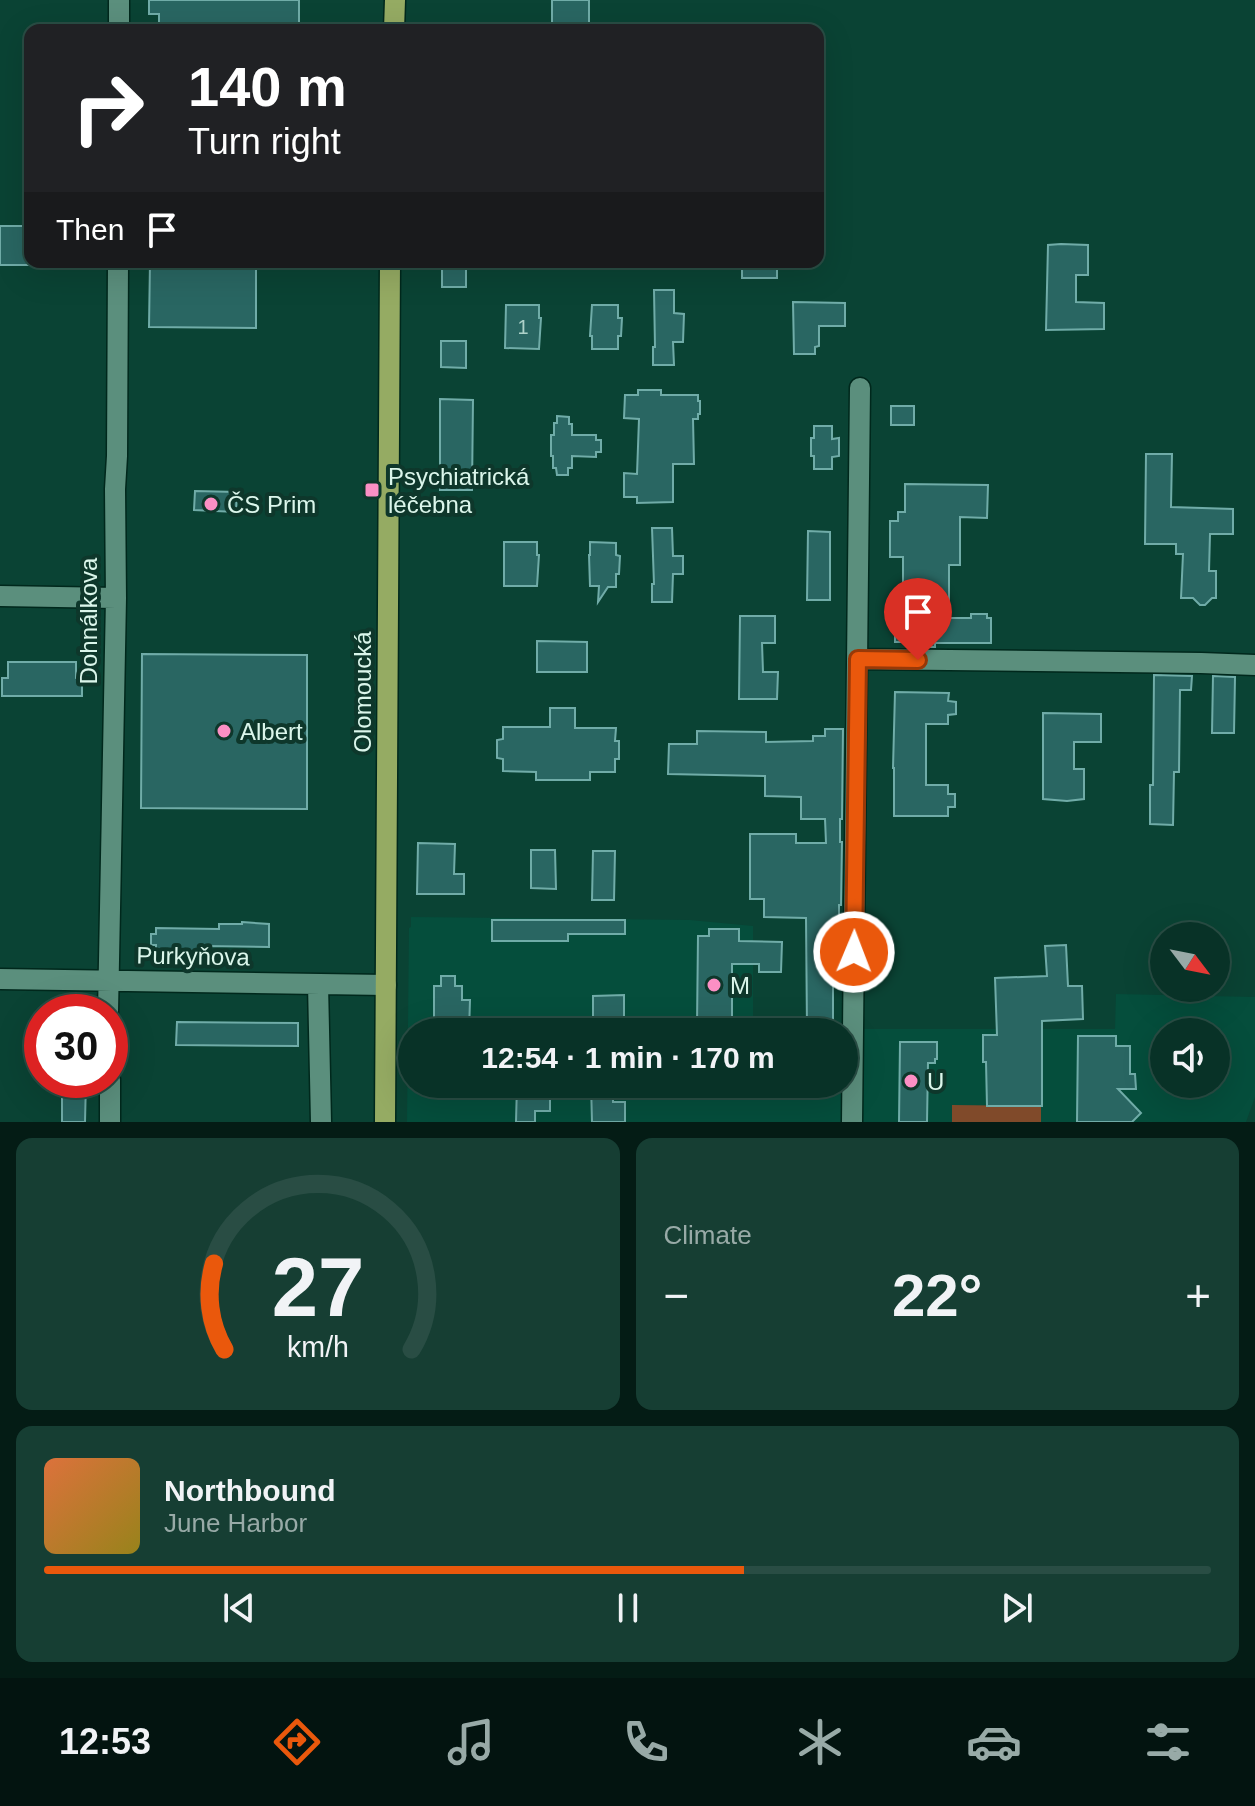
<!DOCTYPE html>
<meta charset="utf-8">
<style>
:root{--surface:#083227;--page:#163e33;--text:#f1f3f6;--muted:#98aaa7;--line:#294d44;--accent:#ea580c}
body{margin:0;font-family:Arial,sans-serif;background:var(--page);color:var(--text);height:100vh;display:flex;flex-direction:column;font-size:30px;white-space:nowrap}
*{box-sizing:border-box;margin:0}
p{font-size:26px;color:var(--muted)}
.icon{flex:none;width:44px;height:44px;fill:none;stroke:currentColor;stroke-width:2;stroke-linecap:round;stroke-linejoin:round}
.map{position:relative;height:1122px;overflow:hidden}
.drawer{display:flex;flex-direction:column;gap:16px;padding:16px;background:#041c15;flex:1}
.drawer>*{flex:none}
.top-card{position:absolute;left:24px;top:24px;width:800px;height:244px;border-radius:16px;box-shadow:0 8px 32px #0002,0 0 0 2px var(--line);background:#202124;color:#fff;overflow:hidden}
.needle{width:52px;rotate:122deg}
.fabs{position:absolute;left:1150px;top:922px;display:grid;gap:16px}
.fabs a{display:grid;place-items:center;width:80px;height:80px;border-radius:50%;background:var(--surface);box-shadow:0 8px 32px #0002,0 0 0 2px var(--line);font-size:40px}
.speed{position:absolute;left:24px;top:994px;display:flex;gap:16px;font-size:40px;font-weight:700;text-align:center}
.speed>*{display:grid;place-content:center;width:104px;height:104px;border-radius:50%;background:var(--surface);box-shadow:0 8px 32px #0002,0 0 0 2px var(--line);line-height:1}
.speed .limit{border:12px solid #d22;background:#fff;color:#111}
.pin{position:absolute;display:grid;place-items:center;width:68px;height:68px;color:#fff;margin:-82px -34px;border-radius:50% 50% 50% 0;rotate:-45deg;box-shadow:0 0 8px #0007}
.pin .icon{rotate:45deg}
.me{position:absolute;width:88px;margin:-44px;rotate:1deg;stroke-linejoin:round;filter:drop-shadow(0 0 6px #0008)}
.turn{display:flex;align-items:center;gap:28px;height:168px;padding:0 32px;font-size:36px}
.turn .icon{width:104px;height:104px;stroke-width:2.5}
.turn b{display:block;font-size:56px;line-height:68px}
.then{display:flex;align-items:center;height:76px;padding:0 32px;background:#0003;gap:16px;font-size:30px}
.big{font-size:60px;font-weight:800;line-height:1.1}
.drawer .card{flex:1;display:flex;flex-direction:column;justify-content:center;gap:12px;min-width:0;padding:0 28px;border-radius:16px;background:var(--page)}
.drawer .dial{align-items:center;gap:0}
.dial svg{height:208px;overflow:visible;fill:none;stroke:var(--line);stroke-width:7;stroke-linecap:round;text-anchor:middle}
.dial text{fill:var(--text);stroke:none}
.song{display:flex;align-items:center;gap:24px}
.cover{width:96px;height:96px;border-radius:12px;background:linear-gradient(135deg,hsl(20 70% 55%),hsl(50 70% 35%))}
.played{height:8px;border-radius:4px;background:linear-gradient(90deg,var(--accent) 60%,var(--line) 60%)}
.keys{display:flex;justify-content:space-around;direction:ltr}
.heat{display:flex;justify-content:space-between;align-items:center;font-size:44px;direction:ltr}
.drawer .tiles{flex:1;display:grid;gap:16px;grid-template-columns:1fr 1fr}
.card:last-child{grid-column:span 2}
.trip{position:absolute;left:398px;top:1018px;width:460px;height:80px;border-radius:40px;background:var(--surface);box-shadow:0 8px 32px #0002,0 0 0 2px var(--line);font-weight:800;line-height:80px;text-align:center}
.tabs{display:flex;height:128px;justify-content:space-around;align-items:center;background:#031410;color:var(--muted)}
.tabs .icon{width:56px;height:56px}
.tabs .on{color:var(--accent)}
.tabs b{font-size:36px;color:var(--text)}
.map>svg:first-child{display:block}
.built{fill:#054e3c;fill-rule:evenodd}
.green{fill:#804a2a}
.building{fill:#296662;stroke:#70aca8;stroke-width:2}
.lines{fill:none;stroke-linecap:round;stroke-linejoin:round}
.minor-casing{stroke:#00281c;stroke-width:23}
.major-casing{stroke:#00281c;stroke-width:23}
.minor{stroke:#5b8f7d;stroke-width:20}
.major{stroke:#95ab63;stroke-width:20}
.route-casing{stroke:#983908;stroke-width:20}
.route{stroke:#ea580c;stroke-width:14}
.poi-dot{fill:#fb8fc4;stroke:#0e372b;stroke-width:3}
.labels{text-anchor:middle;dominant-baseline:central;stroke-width:8;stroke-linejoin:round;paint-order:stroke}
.number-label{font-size:20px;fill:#aed2c9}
.poi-label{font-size:24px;fill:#dbf6eb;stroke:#0e372b;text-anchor:start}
.street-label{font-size:24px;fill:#dbf6eb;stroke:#0e372b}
</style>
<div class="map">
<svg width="1255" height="1122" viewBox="0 0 1255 1122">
<rect width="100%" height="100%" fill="#0a4334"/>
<path class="built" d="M411 917 690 920 753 926V1025L808 1029H1115L1116 994 1255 997V1097L1246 1122H407L409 928 411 927ZM412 1032H844V1084H412ZM1164 1032H1216V1084H1164Z"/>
<path class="green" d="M952 1105 1041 1106V1122H952Z"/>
<path class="building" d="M149 0H299V30H213V28L167 27V23H159V14H149Z
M552 0H589V30H552Z
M0 226H30V265H0Z
M1061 244 1088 245V275H1076V302L1104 303V329L1046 330 1048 245Z
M150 262H256V328L149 327Z
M442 262H466V287H442Z
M742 262H777V278H742Z
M654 290H674V313L684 314 683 342H673L674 365H653V347H655Z
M793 302 845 303V326H819V346L815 347V354H794Z
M506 305H539V318H541L539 349 505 348Z
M592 305H618V318H622L621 336H618V349H592V336H590Z
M441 341H466V368L441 367Z
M638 390H661V395H698V401H700V414H698V419H693L694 464H673V502L637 503V497H624V473L637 474 639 419 624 418 625 395H638Z
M440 399 473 400 472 490H440Z
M891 406H914V425H891Z
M557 416 569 417V424H572V435H596V440H601V452H596V457L572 456V468H568V475H557L556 468H553V456H551V435H554V423H557Z
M814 426H832V439L839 438V456L832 457V469H814V456H811V438H814Z
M1146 454H1172L1171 507 1233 509V534H1210L1209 571H1216V598H1212L1205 605H1200L1193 598H1181L1183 554H1176V544H1145Z
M905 484 988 485 987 518 960 517V565H949V618H971V614H987V618H991V643H935V647H916L915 642H895V617H903V557H890V521H898V512H905Z
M195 491 237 492 236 512 194 510Z
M652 528H672L673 556H683V574H673L672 602H652V584H654Z
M808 531 830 532V600H807Z
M504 542H537V555H539L537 586H504Z
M590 542 616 543V555L620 556 619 574H616V587H608L598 602 599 586H590L589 555H590Z
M740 616H775V643H762L763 672H778L777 699H739Z
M537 641 587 642V672H537Z
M142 654 307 655V809L141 808Z
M8 662H76V678L82 679V696H2V678H8Z
M1154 675 1192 676 1191 690H1180L1179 772H1174L1173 825 1150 824V785H1153Z
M1213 676 1235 677 1234 733H1212Z
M895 692 949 693 948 701 956 702V714L948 715V724H926V785H948V794H955V807H948V816H894V768H893Z
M550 708H575V728H616L615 741H619V759H615V772H590V780H536V772L503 771V759L497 758V740L503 739V727H550Z
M1043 713 1101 714V742H1074V769H1084V799L1067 801 1043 799Z
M825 729H843L842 819H840V842H842L841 905H839V918H836L835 963H833V1029H807L806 918 764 917V899H750V834H796V843H826L825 819H801V797L765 796V776L668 774 669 744H697V731L766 732V742L813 741V736H825Z
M418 843 455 844 454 874H464V894H417Z
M531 850H555L556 889 531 888Z
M593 851H615L614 900H592Z
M492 920H625V934H568V941H492Z
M242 922 269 924V947L206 946V952L156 951V945H151V934H156V928L219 929V924H242Z
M709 929H739V941L782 942 781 972H759V964H732V1032L704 1030V1025H697L698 936H709Z
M1066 945 1068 986H1082L1083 1019 1042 1021V1106H987L986 1062H983V1035H997L995 978 1047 976 1045 946Z
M441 976H455V986H462V1000H470L469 1032H434V986H441Z
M624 995V1032H595V1029H593V996Z
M177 1022 298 1023V1046L176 1045Z
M1078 1036H1116V1046H1130V1074H1135L1136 1089H1118L1141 1113 1132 1122H1077Z
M900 1042H937V1059H935V1063H928L927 1122H899Z
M62 1080H86L85 1122H62Z
M517 1084H543V1089H550V1111H535V1122H516Z
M591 1084H613V1102H625V1122H592Z"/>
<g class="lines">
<g class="minor-casing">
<path id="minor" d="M119 30V0
M0 596 116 598
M858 659 1201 663 1255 665
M0 979 386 985
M318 984 321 1122
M108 1012 116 598 115 489 117 456 118 262
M110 1080V1122
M852 1122 860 388"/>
</g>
<g class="major-casing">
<path id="major" d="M394 30 395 0
M385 1122 390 262"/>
</g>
<use href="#minor" class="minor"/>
<use href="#major" class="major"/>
</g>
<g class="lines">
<g class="route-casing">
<path id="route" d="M854 952 858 659 918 660"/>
</g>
<use href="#route" class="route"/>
</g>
<g class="poi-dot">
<rect x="364" y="482" width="16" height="16" rx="4"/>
<circle cx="211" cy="504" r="8"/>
<circle cx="224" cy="731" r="8"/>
<circle cx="714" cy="985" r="8"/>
<circle cx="911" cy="1081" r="8"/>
</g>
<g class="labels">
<g class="number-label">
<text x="523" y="327">1</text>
</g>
<g class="poi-label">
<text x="388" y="476">Psychiatrická<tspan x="388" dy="28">léčebna</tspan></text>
<text x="227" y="504">ČS Prim</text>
<text x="240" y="731">Albert</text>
<text x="730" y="985">M</text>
<text x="927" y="1081">U</text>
</g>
<g class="street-label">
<text transform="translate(88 621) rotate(-90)">Dohnálkova</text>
<text transform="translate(362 692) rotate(-90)">Olomoucká</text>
<text transform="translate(193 956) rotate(1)">Purkyňova</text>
</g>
</g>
</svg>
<div class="fabs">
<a><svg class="needle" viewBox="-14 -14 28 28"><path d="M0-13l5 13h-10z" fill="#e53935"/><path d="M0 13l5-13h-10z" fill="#98aaa7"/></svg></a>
<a><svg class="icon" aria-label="sound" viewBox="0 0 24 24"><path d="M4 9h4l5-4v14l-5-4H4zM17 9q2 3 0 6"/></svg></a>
</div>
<div class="speed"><div class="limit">30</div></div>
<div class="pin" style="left:918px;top:660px;background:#d93025"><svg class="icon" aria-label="arrive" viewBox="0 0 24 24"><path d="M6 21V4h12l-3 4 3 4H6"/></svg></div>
<svg class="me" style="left:854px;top:952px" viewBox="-20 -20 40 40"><circle r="17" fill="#ea580c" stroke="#fff" stroke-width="3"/><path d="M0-11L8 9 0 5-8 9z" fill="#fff"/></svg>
<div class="trip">12:54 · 1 min · 170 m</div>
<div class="top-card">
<div class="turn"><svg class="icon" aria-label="right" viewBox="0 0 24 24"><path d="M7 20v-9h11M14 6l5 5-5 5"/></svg><div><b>140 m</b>Turn right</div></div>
<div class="then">Then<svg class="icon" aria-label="arrive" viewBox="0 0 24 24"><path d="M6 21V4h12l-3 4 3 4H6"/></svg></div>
</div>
</div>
<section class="drawer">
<div class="tiles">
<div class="card dial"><svg viewBox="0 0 100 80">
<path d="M14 69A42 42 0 1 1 86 69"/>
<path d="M14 69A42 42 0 0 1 10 36" stroke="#ea580c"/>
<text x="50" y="56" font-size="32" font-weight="700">27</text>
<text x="50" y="72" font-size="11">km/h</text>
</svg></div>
<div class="card"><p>Climate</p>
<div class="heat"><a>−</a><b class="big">22°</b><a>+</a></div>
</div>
<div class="card">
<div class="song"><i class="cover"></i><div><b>Northbound</b><p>June Harbor</p></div></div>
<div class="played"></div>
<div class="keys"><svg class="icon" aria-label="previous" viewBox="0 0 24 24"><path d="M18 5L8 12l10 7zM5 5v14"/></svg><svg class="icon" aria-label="pause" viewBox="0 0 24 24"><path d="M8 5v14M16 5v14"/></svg><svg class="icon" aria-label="next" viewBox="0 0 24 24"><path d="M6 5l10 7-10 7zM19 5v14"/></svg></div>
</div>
</div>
</section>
<nav class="tabs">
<b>12:53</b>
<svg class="icon on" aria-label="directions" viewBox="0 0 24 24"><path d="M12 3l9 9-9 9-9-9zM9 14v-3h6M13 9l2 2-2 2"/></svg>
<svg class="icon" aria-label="music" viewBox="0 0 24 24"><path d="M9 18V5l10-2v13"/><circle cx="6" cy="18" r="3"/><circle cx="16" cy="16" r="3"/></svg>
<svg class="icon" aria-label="phone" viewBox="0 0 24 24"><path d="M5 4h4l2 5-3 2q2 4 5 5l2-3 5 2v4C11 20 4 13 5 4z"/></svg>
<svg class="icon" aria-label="climate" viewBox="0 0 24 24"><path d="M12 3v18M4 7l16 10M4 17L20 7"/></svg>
<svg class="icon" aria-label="car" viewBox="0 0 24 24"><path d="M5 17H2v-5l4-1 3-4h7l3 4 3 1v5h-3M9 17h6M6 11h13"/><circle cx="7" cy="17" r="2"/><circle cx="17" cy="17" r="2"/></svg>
<svg class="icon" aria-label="filters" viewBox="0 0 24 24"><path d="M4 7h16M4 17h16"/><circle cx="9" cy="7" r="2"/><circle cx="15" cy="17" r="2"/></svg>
</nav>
